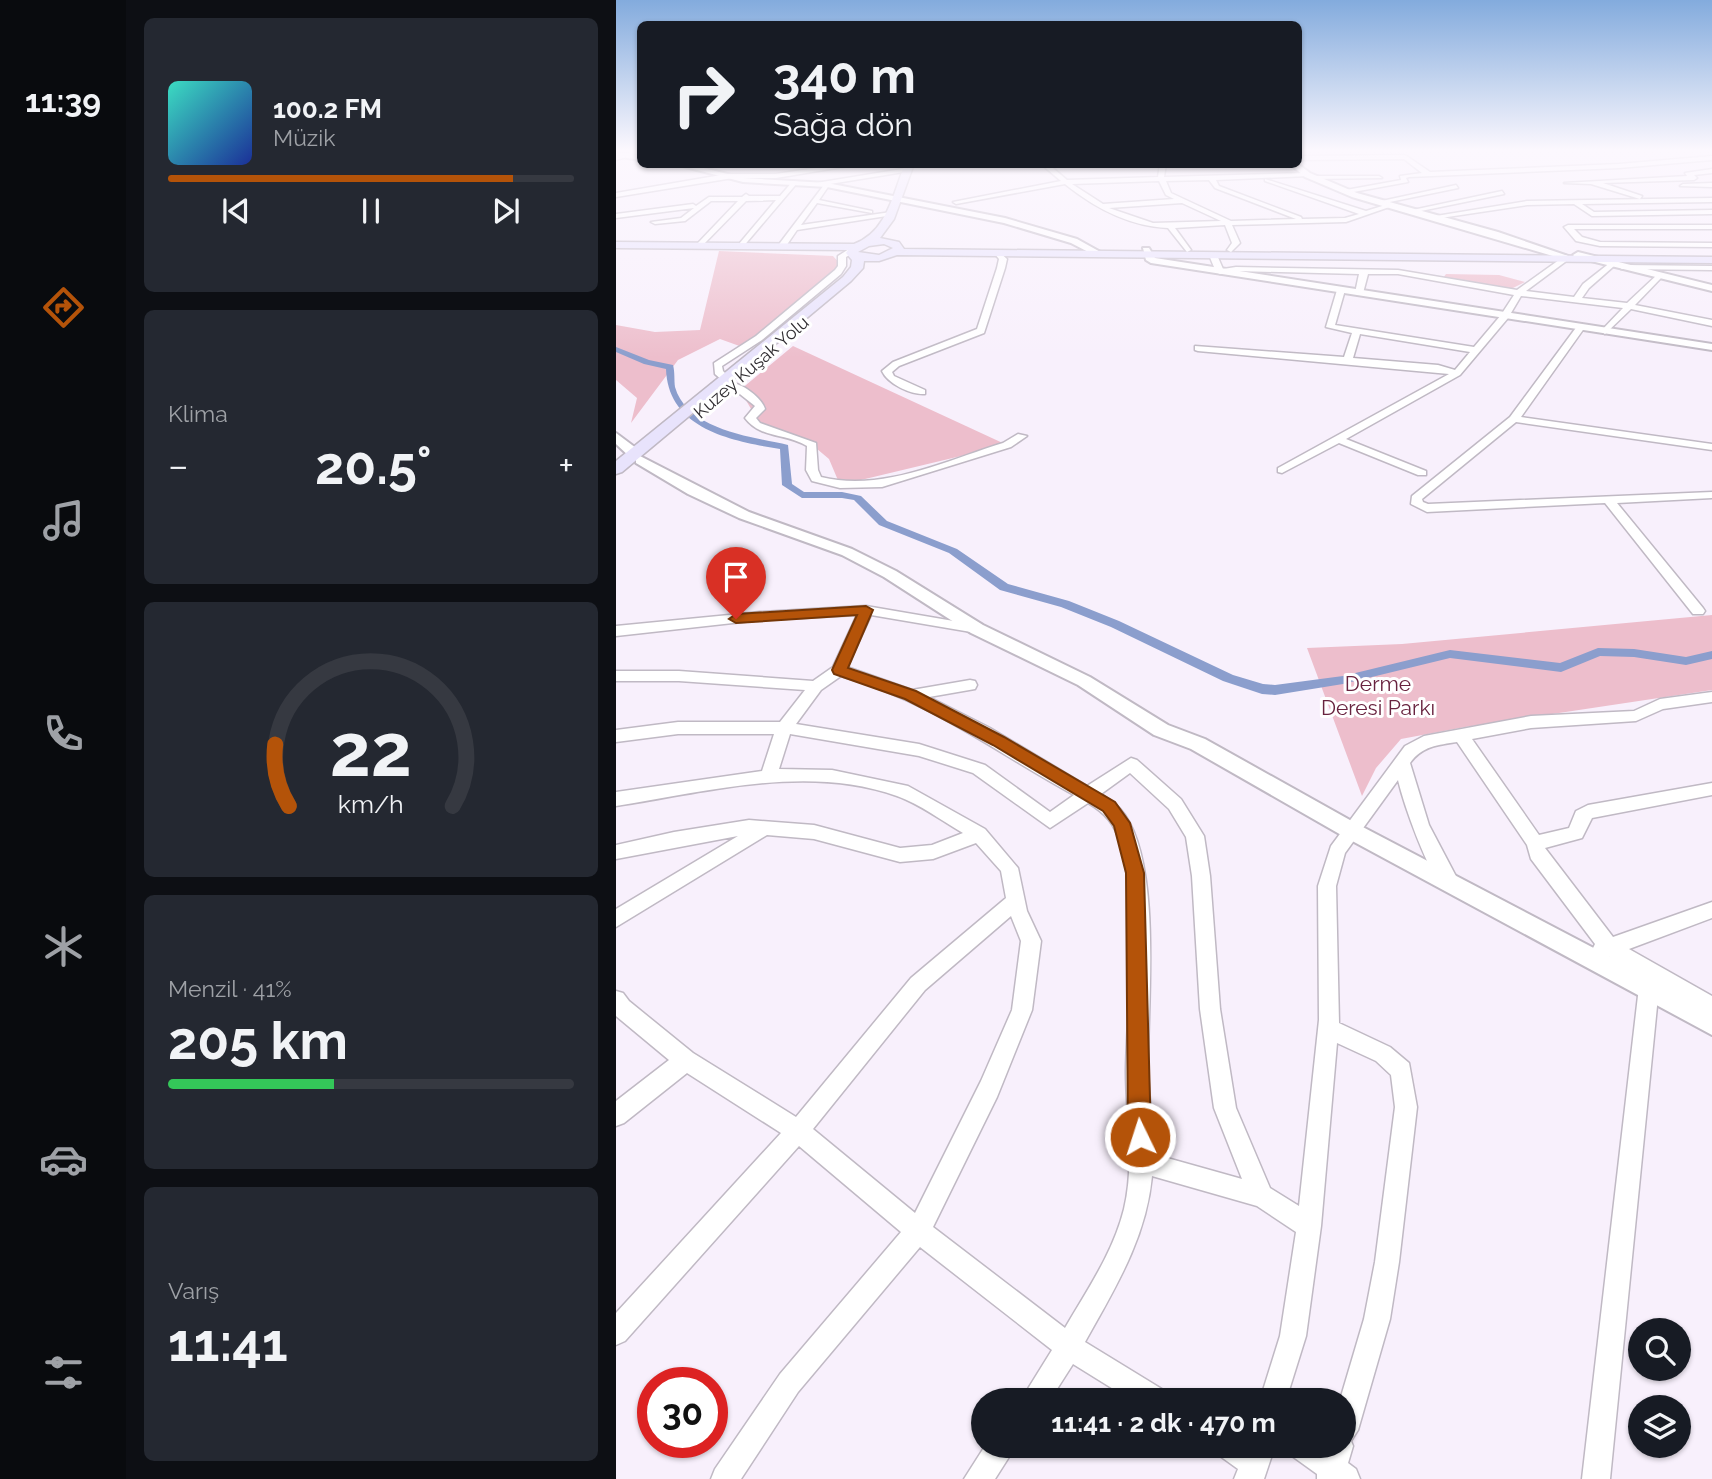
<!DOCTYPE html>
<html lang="tr">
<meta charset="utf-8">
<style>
:root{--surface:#171b24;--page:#242831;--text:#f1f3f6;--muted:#9ea1a6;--line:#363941;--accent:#b45309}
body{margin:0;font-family:Raleway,sans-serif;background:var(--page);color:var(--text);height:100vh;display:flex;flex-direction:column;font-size:26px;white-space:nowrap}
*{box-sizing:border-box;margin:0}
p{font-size:23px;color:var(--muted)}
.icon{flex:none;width:38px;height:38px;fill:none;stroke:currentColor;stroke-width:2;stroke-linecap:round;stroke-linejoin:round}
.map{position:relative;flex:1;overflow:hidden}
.panel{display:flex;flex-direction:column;gap:18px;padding:18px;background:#0d0f14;width:490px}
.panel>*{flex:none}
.hud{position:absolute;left:21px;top:21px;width:665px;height:147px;border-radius:10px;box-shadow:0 2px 5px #0004;background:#171b24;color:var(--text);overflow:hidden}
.fabs{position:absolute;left:1012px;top:1318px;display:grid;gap:14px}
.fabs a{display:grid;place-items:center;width:63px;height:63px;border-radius:50%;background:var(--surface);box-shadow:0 2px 5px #0004;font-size:35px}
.speed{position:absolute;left:21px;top:1367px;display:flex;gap:14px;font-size:35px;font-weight:700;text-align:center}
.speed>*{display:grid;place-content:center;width:91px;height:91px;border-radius:50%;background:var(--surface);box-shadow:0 2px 5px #0004;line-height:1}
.speed .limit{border:10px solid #d22;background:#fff;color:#111}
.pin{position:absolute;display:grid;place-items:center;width:60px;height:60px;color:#fff;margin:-72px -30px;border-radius:50% 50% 50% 0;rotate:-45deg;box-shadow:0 0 7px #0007}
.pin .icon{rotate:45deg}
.me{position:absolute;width:77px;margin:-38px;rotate:356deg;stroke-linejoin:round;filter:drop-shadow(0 0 5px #0008)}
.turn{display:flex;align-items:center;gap:24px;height:147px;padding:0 21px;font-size:32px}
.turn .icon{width:91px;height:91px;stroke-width:2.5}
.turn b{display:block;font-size:49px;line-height:60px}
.big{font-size:52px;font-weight:700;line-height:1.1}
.panel .widget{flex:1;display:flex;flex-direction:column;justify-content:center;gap:10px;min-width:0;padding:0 24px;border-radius:10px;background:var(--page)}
.panel .dial{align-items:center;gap:0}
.dial svg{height:182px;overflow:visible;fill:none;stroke:var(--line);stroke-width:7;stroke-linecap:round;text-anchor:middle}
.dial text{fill:var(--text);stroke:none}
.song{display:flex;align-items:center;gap:21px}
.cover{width:84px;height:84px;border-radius:10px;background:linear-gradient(135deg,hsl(170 70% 55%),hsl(230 70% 35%))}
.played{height:7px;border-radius:4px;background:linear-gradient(90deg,var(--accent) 85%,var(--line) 85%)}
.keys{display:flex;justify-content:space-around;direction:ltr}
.heat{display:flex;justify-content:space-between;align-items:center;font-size:38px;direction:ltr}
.charge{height:10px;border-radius:5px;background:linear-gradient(90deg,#34c759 41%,var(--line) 0)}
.trip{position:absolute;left:355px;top:1388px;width:385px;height:70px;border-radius:35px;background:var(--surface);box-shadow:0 2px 5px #0004;font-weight:700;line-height:70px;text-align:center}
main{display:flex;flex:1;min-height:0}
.tabs{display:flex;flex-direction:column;width:126px;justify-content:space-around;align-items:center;background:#090b0e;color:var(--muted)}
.tabs .icon{width:49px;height:49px}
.tabs .selected{color:var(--accent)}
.tabs b{font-size:32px;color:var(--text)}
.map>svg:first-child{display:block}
.green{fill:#edbecc}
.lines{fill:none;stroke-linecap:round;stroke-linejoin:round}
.canal{fill:#8b9ecd;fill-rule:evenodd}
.minor-casing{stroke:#c0b9c4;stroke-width:3}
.tertiary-casing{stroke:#c0b9c4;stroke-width:4}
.secondary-casing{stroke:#c0b9c4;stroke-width:3}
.minor{fill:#fff;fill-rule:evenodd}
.tertiary{fill:#fff;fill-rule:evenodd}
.secondary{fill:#e8e3fc;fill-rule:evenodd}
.route{fill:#b45309;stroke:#753606;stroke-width:2}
.labels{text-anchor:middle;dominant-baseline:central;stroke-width:6;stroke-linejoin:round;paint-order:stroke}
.far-street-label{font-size:18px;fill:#302d31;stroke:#fff}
.park-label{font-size:21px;fill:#68233f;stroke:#fff}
</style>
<main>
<nav class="tabs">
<b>11:39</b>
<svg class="icon selected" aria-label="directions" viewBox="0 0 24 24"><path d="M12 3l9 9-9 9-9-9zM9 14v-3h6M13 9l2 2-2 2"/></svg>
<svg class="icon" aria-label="music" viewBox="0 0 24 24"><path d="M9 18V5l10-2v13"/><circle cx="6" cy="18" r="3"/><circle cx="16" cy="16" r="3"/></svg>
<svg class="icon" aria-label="phone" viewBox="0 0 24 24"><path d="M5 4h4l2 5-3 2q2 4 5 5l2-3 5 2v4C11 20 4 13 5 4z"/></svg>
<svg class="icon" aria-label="climate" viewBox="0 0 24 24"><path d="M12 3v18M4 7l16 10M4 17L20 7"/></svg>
<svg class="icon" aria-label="car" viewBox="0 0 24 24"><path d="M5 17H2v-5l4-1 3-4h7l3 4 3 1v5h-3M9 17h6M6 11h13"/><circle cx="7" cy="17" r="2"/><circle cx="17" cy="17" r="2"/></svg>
<svg class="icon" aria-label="filters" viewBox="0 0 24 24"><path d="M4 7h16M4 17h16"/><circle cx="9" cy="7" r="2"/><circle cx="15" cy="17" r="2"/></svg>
</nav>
<section class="panel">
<div class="widget">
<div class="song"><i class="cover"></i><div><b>100.2 FM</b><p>Müzik</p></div></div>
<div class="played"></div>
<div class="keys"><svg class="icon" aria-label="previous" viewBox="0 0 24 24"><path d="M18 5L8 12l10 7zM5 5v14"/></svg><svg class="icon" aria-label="pause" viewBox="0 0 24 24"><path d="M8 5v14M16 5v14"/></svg><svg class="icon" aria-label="next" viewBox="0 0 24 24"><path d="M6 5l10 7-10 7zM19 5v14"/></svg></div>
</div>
<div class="widget"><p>Klima</p>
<div class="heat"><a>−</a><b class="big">20.5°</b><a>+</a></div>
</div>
<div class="widget dial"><svg viewBox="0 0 100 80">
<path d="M14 69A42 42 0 1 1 86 69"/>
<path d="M14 69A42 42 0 0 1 8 42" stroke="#b45309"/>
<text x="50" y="56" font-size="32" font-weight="700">22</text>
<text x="50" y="72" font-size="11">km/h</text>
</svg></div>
<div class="widget"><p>Menzil · 41%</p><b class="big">205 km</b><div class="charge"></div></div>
<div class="widget"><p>Varış</p><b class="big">11:41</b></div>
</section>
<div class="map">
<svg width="1096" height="1479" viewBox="0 0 1096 1479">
<rect width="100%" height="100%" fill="#f8f0fc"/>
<path class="green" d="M103 251 217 256 226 266 129 348 104 339 62 360 15 423 21 398 0 380V325L39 332 84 330Z
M830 274 883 275 909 282 895 289 827 278Z
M177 346 391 445 224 485 213 459 188 438 138 424V414L124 390Z
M1096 615V690L849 727 785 739 760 768 746 796 691 648 786 644Z"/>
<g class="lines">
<path class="canal" d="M0 347 33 360 57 365C59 372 58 380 59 387 71 430 137 437 172 445L176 484 188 492H226L245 496 271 521 341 549 392 584 453 601 503 621 617 675 647 684 659 685 727 676 834 650 944 663 982 648 1018 649 1070 657 1096 651V659L1070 665 1018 657 984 656 945 672 834 658 727 684 659 695 646 694 607 681 495 627 445 607 384 590 333 553 263 525 238 500 226 498H186L166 485 164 449C115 441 52 429 50 369L28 364 0 352Z"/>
<g class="minor-casing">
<path id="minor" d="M18 151 24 153 0 160V156Z
M789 155 814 172 1003 164 1096 156V160L1003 168 793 177 790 178 792 182 732 193 730 190 785 180 784 176 806 173 788 159 682 160V156Z
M226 164H245L160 178H117L0 197V193L111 174H160Z
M425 164H432L451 180 542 177 544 164H550L548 177 690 173 692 176 600 180 603 186 685 217 686 219 729 218 743 214 649 181V179L750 211 776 203 779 205 730 222 616 225 624 243 615 252 611 250 616 243 609 225 559 228 575 250 571 252 552 228C512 226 479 208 449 184L340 204 337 202 445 181ZM593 180 599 188 680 219 615 221 555 193 550 181ZM543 181 550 195 558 199 487 204 456 184ZM566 203 605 221 537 223 493 208Z
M292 168 294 171 214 184 203 200 256 211V213L201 203 185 225 275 212 277 215 181 230 168 249 161 247 208 185H200V183Z
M1096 169V173L1078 175 1081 178 1078 180 987 183 1026 196 1024 199 975 184 948 183 1071 176 1069 173Z
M697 176H763L766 178 695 179Z
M177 181 182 182 126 248 123 244 160 200 130 201 84 248 81 244 122 201H95L69 221 39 224 35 222 65 218 78 208 0 218V214L77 204 80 206 93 197H126L130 194 133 196H164Z
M1096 183V187L1064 186 1067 184Z
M840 185 842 188 764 204 761 202Z
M886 191 888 194 795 213 792 211Z
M1096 198V202L966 204 978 212 1096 210V214L976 216 958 204 911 205 818 219 814 217 911 201Z
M952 225H1096V229H958L966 237 984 242 1096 243V247L984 246 960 241 948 227Z
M233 249 240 251 230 257V266L225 274 146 340 106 366 107 371 115 379 113 381H107L99 374 98 363 140 336 219 270 222 266V256Z
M382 251 391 259 389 268 368 333 283 366 276 372 278 376 309 390V394C295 395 272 384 266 371L277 362 361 329 381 268 383 259 378 253Z
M597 253 601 255 607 269 620 267 782 270 901 290 950 255 953 259 910 291 958 297 967 284 995 262 998 266 973 288 966 298 1011 303 1042 274 1045 278 1019 305 1096 320V326L1015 309 989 334 985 331 1007 308 905 296 892 318 844 375 730 439 810 471V475H802L723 443 666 473 662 472V468L833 374 582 351 579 350V346L728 357 736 333 710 327 721 290 725 288 729 290 719 325 858 347 885 315 898 295 782 274H752L747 293 743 295 739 293 743 274 620 271 604 274 600 272 593 255ZM744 334 854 352 839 370 822 365 737 358Z
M1008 265 1096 266V270L1005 269Z
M965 324 969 327 905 417 1096 444V450L900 422 806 499 807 502 812 504 1096 492V498L1001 503 1087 608 1089 611 1087 614H1077L989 503 811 512 795 504 796 496 894 417 962 325Z
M115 383C126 383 146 398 149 409L140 418 144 423 200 443 202 470 205 477C266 492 329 461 387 443L402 434 411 436 395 447 266 487 224 488 196 481 190 470 191 446C170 433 145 439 129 418L139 406 115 387Z
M250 606 361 625 368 629 361 633 255 615 231 667 296 690 354 680 359 681 361 685 359 689 313 697 374 728 471 786 515 758 521 760 565 799 588 836 594 876 604 1009 620 1108 654 1188 683 1206 703 1020 702 886 715 846 789 746 808 736 915 716 1018 711 1044 699 1096 692V702L1047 709 1020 721 915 728 856 739 923 835 953 828 960 811 972 805 1096 783V795L976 818 966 838 929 848 997 937 1096 902V918L1013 949 1096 996V1016L1043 986 994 1479H966L1023 987 1026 981 1030 979 992 956 986 959 979 956 976 950 979 944 915 859 911 845 841 742C822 745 806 746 794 763L813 825 843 882 840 887C836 889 834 891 830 888 813 879 787 801 782 780L729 853 720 886 723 1023 774 1047 793 1063 801 1107 783 1262 774 1319 742 1430 735 1441 737 1446 732 1463 740 1469 744 1479H701V1474L676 1456 672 1446H728V1400H724L748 1319 759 1262 779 1107 775 1075 760 1061 721 1043 705 1226 690 1336 670 1400H644L664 1336 680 1232 641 1206 536 1176C530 1239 499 1288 469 1342L549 1391 553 1400H515L457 1364 434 1400H405L436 1350 304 1247 182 1392 125 1479H95L99 1469 164 1374 285 1232 183 1146 9 1341 0 1345V1313L165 1133 71 1073 8 1123 0 1126V1101L53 1060 0 1016V991L7 993 13 1001 77 1053 180 1117 295 978 390 898 385 871 360 843 317 859 284 862 198 839 151 835 0 927V909L122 836 0 859V845L58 832 133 820 198 825 284 848 316 845 347 833C326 821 304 804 281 796 191 764 91 792 0 806V792L146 771 158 734H62L0 742V730L62 722H164L189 690 63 681H0V671H63L197 681 217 667 241 615 144 620 0 636V626L144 612ZM225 676C317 702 377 751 458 795L434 812 369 765 303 744 180 724 205 690ZM174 734 303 756 357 773 434 828 472 803C489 813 499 824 504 843 524 911 511 1001 510 1071 510 1118 519 1163 508 1209 497 1253 471 1290 449 1328L317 1227 381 1097 416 1010 425 941 411 911 402 868 369 829 292 786 216 770 163 769ZM514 773 553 809 570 837 576 876 584 1009 598 1108 626 1179 537 1154C537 1123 532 1093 532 1063 532 998 545 868 509 815 503 806 494 800 485 794ZM395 916 405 941 396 1010 365 1081 299 1213 197 1129 309 990Z
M369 1446H400L379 1479H348Z
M600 1446H659L648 1479H618L622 1469 604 1456Z"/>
</g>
<g class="tertiary-casing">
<path id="tertiary" d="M0 152 24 156V160L0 156Z
M58 164H72L127 178 211 183 389 218 461 239 488 254 480 256 455 243 388 223 211 187 127 182Z
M674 164H682L694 173 741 193 882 232 955 257 947 259 736 197 689 177Z
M527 248H533L539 258 1096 344V350L535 263 530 260Z
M962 252 1096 285V291L959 257 957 255Z
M0 433 24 451V456L133 512 236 549 280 571 367 625 474 677 552 725 589 739 741 824 1096 1010V1035L727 836 575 749 538 735 462 685 355 633 268 577 226 555 123 518 72 494 20 463V458L14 457 0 444Z"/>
</g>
<g class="secondary-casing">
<path id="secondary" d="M289 164H298L278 219 264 238 283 242 288 249 1096 257V263L281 255 263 261H248L247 268 235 281 6 472 0 474V461L227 277 235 267 236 260 230 253 232 250 0 248V242L238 244C271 232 277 194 289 164ZM268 244 277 248 263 255 242 252 253 246Z"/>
</g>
<use href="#minor" class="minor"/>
<use href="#tertiary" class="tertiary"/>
<use href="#secondary" class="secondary"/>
</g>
<linearGradient id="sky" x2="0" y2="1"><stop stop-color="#83abdd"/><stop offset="0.42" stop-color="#fcf8fe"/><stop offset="1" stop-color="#fcf8fe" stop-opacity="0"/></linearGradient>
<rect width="1096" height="358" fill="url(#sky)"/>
<path class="route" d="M250 606 257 610 232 668 300 691 388 737 499 802 514 823 528 873 535 1137 532 1145 524 1148 516 1145 512 1137 510 873 498 826 487 811 377 745 289 699 218 674 216 670 241 615 120 623 113 619 120 614Z"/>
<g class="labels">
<g class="far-street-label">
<text transform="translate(135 367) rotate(-41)">Kuzey Kuşak Yolu</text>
</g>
<g class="park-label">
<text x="762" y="683">Derme<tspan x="762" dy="24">Deresi Parkı</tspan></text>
</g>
</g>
</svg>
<div class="fabs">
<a><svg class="icon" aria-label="search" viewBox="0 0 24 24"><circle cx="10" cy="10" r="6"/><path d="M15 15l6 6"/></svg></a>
<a><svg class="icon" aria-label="layers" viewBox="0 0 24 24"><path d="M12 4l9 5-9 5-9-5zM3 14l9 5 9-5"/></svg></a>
</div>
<div class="speed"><div class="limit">30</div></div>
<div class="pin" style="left:120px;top:619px;background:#d93025"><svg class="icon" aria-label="arrive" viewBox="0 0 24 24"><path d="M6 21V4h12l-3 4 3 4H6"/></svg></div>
<svg class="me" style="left:524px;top:1137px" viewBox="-20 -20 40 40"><circle r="17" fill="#b45309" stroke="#fff" stroke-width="3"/><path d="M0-11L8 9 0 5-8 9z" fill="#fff"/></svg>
<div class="trip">11:41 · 2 dk · 470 m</div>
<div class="hud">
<div class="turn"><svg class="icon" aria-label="right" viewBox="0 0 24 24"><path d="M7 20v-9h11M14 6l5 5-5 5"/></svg><div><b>340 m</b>Sağa dön</div></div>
</div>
</div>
</main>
